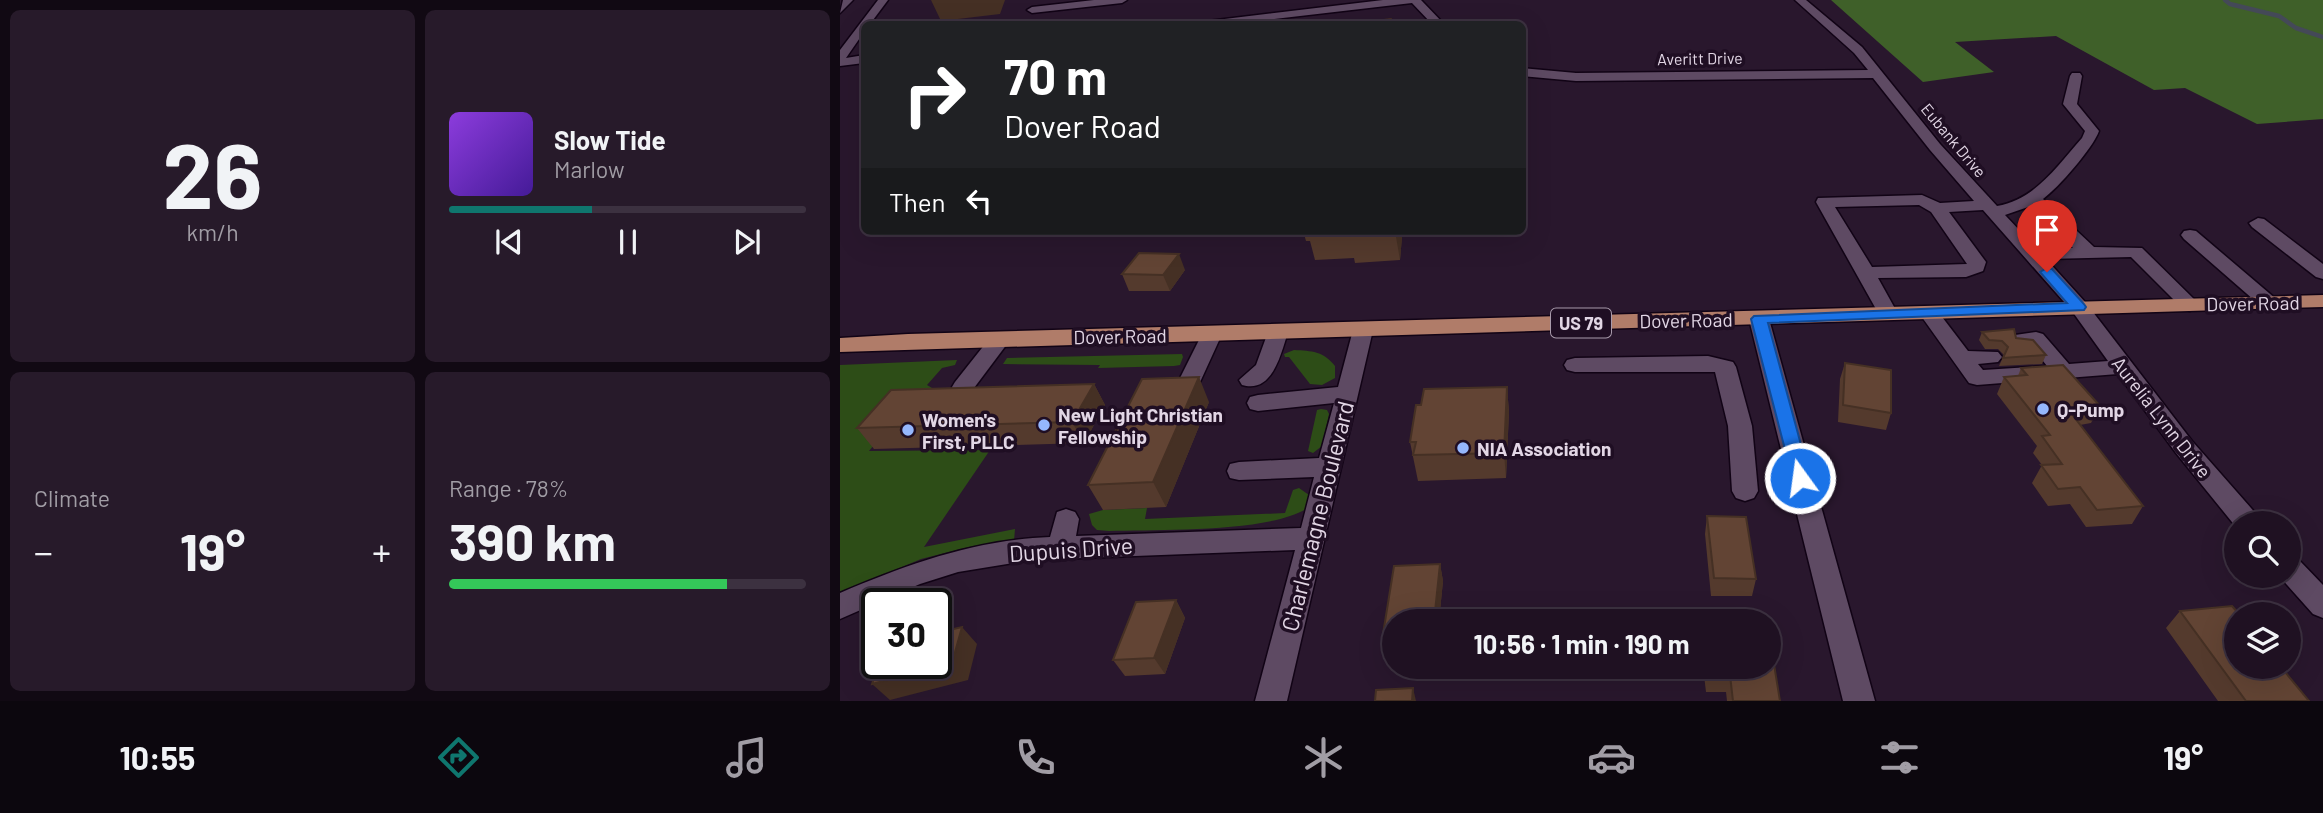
<!DOCTYPE html>
<meta charset="utf-8">
<style>
:root{--surface:#1f1122;--page:#271a2a;--text:#f1f3f6;--muted:#a19da5;--line:#3c3140;--accent:#0f766e}
body{margin:0;font-family:Barlow,sans-serif;background:var(--page);color:var(--text);height:100vh;display:flex;flex-direction:column;font-size:26px;white-space:nowrap}
*{box-sizing:border-box;margin:0}
p{font-size:23px;color:var(--muted)}
.icon{flex:none;width:38px;height:38px;fill:none;stroke:currentColor;stroke-width:2;stroke-linecap:round;stroke-linejoin:round}
.map{position:relative;flex:1;overflow:hidden}
.drawer{display:flex;flex-direction:column;gap:10px;padding:10px;background:#110913;width:840px}
.drawer>*{flex:none}
.banner{position:absolute;left:21px;top:21px;width:665px;height:214px;border-radius:10px;box-shadow:0 7px 28px #0002,0 0 0 2px var(--line);background:#202124;color:#fff;overflow:hidden}
.buttons{position:absolute;left:1384px;top:511px;display:grid;gap:14px}
.buttons a{display:grid;place-items:center;width:77px;height:77px;border-radius:50%;background:var(--surface);box-shadow:0 7px 28px #0002,0 0 0 2px var(--line);font-size:35px}
.speed{position:absolute;left:21px;top:588px;display:flex;gap:14px;font-size:35px;font-weight:700;text-align:center}
.speed>*{display:grid;place-content:center;width:91px;height:91px;border-radius:50%;background:var(--surface);box-shadow:0 7px 28px #0002,0 0 0 2px var(--line);line-height:1}
.speed .limit{border:4px solid #111;border-radius:10px;background:#fff;color:#111}
.pin{position:absolute;display:grid;place-items:center;width:60px;height:60px;color:#fff;margin:-72px -30px;border-radius:50% 50% 50% 0;rotate:-45deg;box-shadow:0 0 7px #0007}
.pin .icon{rotate:45deg}
.me{position:absolute;width:77px;margin:-38px;rotate:346deg;stroke-linejoin:round;filter:drop-shadow(0 0 5px #0008)}
.turn{display:flex;align-items:center;gap:24px;height:147px;padding:0 28px;font-size:32px}
.turn .icon{width:91px;height:91px;stroke-width:2.5}
.turn b{display:block;font-size:49px;line-height:60px}
.then{display:flex;align-items:center;height:66px;padding:0 28px;background:#0003;gap:14px;font-size:26px}
.big{font-size:52px;font-weight:700;line-height:1.1}
.drawer .tile{flex:1;display:flex;flex-direction:column;justify-content:center;gap:10px;min-width:0;padding:0 24px;border-radius:10px;background:var(--page)}
.drawer .dial{align-items:center;gap:0}
.dial b{font-size:91px;line-height:1}
.song{display:flex;align-items:center;gap:21px}
.cover{width:84px;height:84px;border-radius:10px;background:linear-gradient(135deg,hsl(270 70% 55%),hsl(260 70% 35%))}
.played{height:7px;border-radius:4px;background:linear-gradient(90deg,var(--accent) 40%,var(--line) 40%)}
.keys{display:flex;justify-content:space-around;direction:ltr}
.heat{display:flex;justify-content:space-between;align-items:center;font-size:38px;direction:ltr}
.charge{height:10px;border-radius:5px;background:linear-gradient(90deg,#34c759 78%,var(--line) 0)}
.drawer .tiles{flex:1;display:grid;gap:10px;grid-template-columns:repeat(2,1fr)}
.trip{position:absolute;left:542px;top:609px;width:399px;height:70px;border-radius:35px;background:var(--surface);box-shadow:0 7px 28px #0002,0 0 0 2px var(--line);font-weight:700;line-height:70px;text-align:center}
.tabs{display:flex;height:112px;justify-content:space-around;align-items:center;background:#0c070e;color:var(--muted)}
.tabs .icon{width:49px;height:49px}
.tabs .current{color:var(--accent)}
.tabs b{font-size:32px;color:var(--text)}
main{display:flex;flex:1;min-height:0}
.map>svg:first-child{display:block}
.green{fill:#2d4d17}
.forest{fill:#3f6029}
.lines{fill:none;stroke-linecap:round;stroke-linejoin:round}
.stream{stroke:#444957;stroke-width:4.5}
.minor-tunnel{stroke:#453449;stroke-width:16;stroke-dasharray:16 8;stroke-linecap:butt}
.minor-casing{stroke:#110315;stroke-width:3}
.major-casing{stroke:#110315;stroke-width:3}
.minor{fill:#5e4a63;fill-rule:evenodd}
.major{fill:#b07c69;fill-rule:evenodd}
.wall{fill:#543a2d}
.shaded-wall{fill:#453024}
.building{fill:#624434;stroke:#453024;stroke-width:2}
.route{fill:#1a73e8;stroke:#114b97;stroke-width:2}
.poi-dot{fill:#95b7fd;stroke:#1f0e23;stroke-width:2.5}
.labels{text-anchor:middle;dominant-baseline:central;stroke-width:7;stroke-linejoin:round;paint-order:stroke}
.far-street-label{font-size:16px;fill:#e2d6e5;stroke:#1f0e23}
.shield{fill:#1f0e23;stroke:#a89aab;stroke-width:2}
.shield-label{font-size:18px;font-weight:bold;fill:#e2d6e5}
.street-label{font-size:19px;fill:#e2d6e5;stroke:#1f0e23}
.poi-label{font-size:19px;font-weight:bold;fill:#e2d6e5;stroke:#1f0e23;text-anchor:start}
.near-street-label{font-size:23px;fill:#e2d6e5;stroke:#1f0e23}
</style>
<main>
<section class="drawer">
<div class="tiles">
<div class="tile dial"><b>26</b><p>km/h</p></div>
<div class="tile">
<div class="song"><i class="cover"></i><div><b>Slow Tide</b><p>Marlow</p></div></div>
<div class="played"></div>
<div class="keys"><svg class="icon" aria-label="previous" viewBox="0 0 24 24"><path d="M18 5L8 12l10 7zM5 5v14"/></svg><svg class="icon" aria-label="pause" viewBox="0 0 24 24"><path d="M8 5v14M16 5v14"/></svg><svg class="icon" aria-label="next" viewBox="0 0 24 24"><path d="M6 5l10 7-10 7zM19 5v14"/></svg></div>
</div>
<div class="tile"><p>Climate</p>
<div class="heat"><a>−</a><b class="big">19°</b><a>+</a></div>
</div>
<div class="tile"><p>Range · 78%</p><b class="big">390 km</b><div class="charge"></div></div>
</div>
</section>
<div class="map">
<svg width="1483" height="701" viewBox="0 0 1483 701">
<rect width="100%" height="100%" fill="#29172d"/>
<path class="green" d="M454 350C472 351 483 351 495 366V378L482 385 470 384 449 357H445L444 354Z
M342 354 343 357 340 365 334 366 258 368 260 365 163 364 167 358Z
M117 360 115 365 102 368 87 385 92 388 77 406 65 407 29 451 150 450 84 547 175 529 174 541 133 546 81 559 0 593V365Z
M481 409 487 410 489 414 482 446 473 453 468 451 477 410Z
M459 488 469 495 466 509C425 533 319 529 269 531L257 530 252 525 249 514 263 510 307 508 305 519 445 513 453 490Z"/>
<path class="forest" d="M991 0H1483V119L1417 124 1345 88 1314 90 1216 36 1115 42 1154 72 1083 82Z"/>
<g class="lines">
<path class="stream" d="M1385 0 1390 4 1439 16 1456 28 1483 37"/>
<path class="minor-tunnel" d="M407 234 408 231"/>
<g class="minor-casing">
<path id="minor" d="M3 0H13L0 13Z
M38 0H48L30 24H24V32L6 58 24 55V63L0 66V50Z
M254 0H287L282 3 192 13 187 10 192 7Z
M543 0H581L604 24H592L572 3 392 24H362L368 21Z
M955 0H966L1022 47 1100 144 1157 206C1196 199 1217 166 1242 138L1245 131 1223 104 1230 76 1232 73H1240L1242 76 1237 104 1259 131C1253 148 1218 188 1203 199L1254 247 1302 248 1360 305 1350 311 1343 309 1291 257 1206 259 1246 303 1352 441 1418 516 1422 523H1396V527L1336 453 1278 374 1137 385 1129 383 1079 313 1082 309H1096L1128 351 1158 352 1162 357 1158 362 1138 364 1143 370 1207 366 1191 346 1175 345 1172 340 1175 335 1196 332 1203 334 1229 364 1268 361 1232 311 1143 210 1109 212 1146 262 1143 271 1126 277 1038 278 1058 314 1055 318H1041L976 202 978 198 1082 195 1100 203 1134 201 1090 150 1033 78 736 81 682 76V68L736 73 1028 70 1014 53ZM1079 205 1091 212 1127 264 1032 267 995 207ZM1191 206 1233 248H1196L1165 215Z
M1418 218 1424 219 1483 264V279L1476 277 1412 227 1409 223Z
M1350 230 1356 231 1436 299 1439 303 1436 307H1422L1344 239 1341 235 1344 231Z
M919 313 926 315 929 319 1035 701H1003L909 319 912 315Z
M523 324 530 326 533 330 447 701H415L455 550 191 560 118 572 80 584 0 619V593C68 564 135 540 210 537L217 512 226 509 235 512 239 519 236 536 461 528 474 477 399 480 390 478 387 471 390 464 399 462 479 458 494 403 418 411 410 409 407 403 410 397 418 395 498 387 513 330 516 326Z
M438 326 445 327 448 332C441 353 433 394 402 385L399 380 416 365 428 332 431 327Z
M372 328 379 329 382 334 361 380 358 385 350 387 342 385 339 380 362 334 365 329Z
M160 332 167 334 170 339 167 344 131 392 123 394 115 392 112 387 115 382 153 334Z
M868 356 893 362 896 367 912 426 918 491 914 498 905 501 896 498 892 491 888 426 875 372H735L727 370 724 365 727 360 735 358Z
M1449 556 1459 560 1483 585V618L1473 614 1439 576H1449Z"/>
</g>
<g class="major-casing">
<path id="major" d="M1483 295V307L0 352V338L68 334Z"/>
</g>
<use href="#minor" class="minor"/>
<use href="#major" class="major"/>
</g>
<path class="wall" d="M414 231H561L562 237 560 260 515 263 514 258 475 260 470 241H466L464 234 457 235 456 232 415 234Z
M345 270 330 291H289L282 274Z
M1142 332 1176 338 1206 355 1202 364 1159 366 1164 355 1158 349H1145L1139 340Z
M1005 363 1051 413 1046 430 998 422 1000 379Z
M1181 368 1260 406 1251 423 1240 425 1303 506 1292 524 1246 527 1230 504 1208 506 1192 483 1202 465 1193 453 1197 446 1157 394 1164 377 1178 376Z
M254 384 265 405 244 443 34 449 17 428Z
M667 387 669 412 666 478 578 481 570 442Z
M369 402 326 507 263 510 248 485Z
M867 516 916 579 912 596H871L865 534Z
M600 564 603 581 599 621H555V651H548L543 634 554 566Z
M336 600 345 618 325 674 285 676 273 660Z
M1340 611 1469 701H1378L1326 628Z
M863 667H929L940 701H887L886 692H866Z"/>
<path class="shaded-wall" d="M91 0H165L160 14 101 21Z
M555 231H561L562 237 560 260Z
M339 254 345 270 330 291 323 275Z
M359 377 369 402 326 507 313 482Z
M254 384 265 405 244 443 232 422Z
M667 387 669 412 666 478 664 453Z
M600 564 603 581 599 621H594Z
M336 600 345 618 325 674 314 658Z
M122 627 137 644 128 680 50 700 32 684Z
M573 688 576 701H572Z"/>
<path class="building" d="M551 19 555 24H513Z
M510 231H549L509 233Z
M299 253 339 254 323 275 282 274Z
M1174 329 1176 338 1193 340 1206 355 1163 358 1168 347 1162 341 1149 340 1142 332Z
M1005 363 1051 370V413L1003 405Z
M1223 365 1260 406 1228 409 1303 506 1257 510 1240 487 1218 489 1201 465 1222 464 1202 436 1210 435 1164 377 1187 375 1181 368Z
M359 377 313 482 248 485 302 379Z
M254 384 232 422 17 428 51 390Z
M667 387 664 453 573 455 576 442H570L576 405H581L584 389Z
M867 516 906 517 916 579 874 578Z
M600 564 594 621H555V634H543L554 566Z
M336 600 314 658 273 660 296 602Z
M1392 606 1399 614H1396V667H1441L1469 701H1406L1340 611Z
M122 627 112 663 32 684 39 663H96V633Z
M929 652H932L940 701H893L890 675H869L868 667H929Z
M573 688 572 701H535L536 690Z"/>
<path class="route" d="M1207 268 1212 269 1244 304 1246 307 1244 310 928 323 970 478 967 484 960 486 954 484 911 319 914 316 1227 303 1200 272Z"/>
<g class="poi-dot">
<circle cx="1203" cy="409" r="7"/>
<circle cx="204" cy="425" r="7"/>
<circle cx="68" cy="430" r="7"/>
<circle cx="623" cy="448" r="7"/>
</g>
<g class="labels">
<g class="far-street-label">
<text transform="translate(860 58) rotate(-1)">Averitt Drive</text>
<text transform="translate(1114 140) rotate(50)">Eubank Drive</text>
</g>
<rect class="shield" x="711" y="308.5" width="60" height="29" rx="5"/>
<g class="shield-label">
<text x="741" y="323">US 79</text>
</g>
<g class="street-label">
<text transform="translate(1413 303) rotate(-1)">Dover Road</text>
<text transform="translate(846 320) rotate(-1)">Dover Road</text>
<text transform="translate(280 336) rotate(-1)">Dover Road</text>
<text transform="translate(1322 417) rotate(52)">Aurelia Lynn Drive</text>
</g>
<g class="poi-label">
<text x="1217" y="409">Q-Pump</text>
<text x="218" y="414">New Light Christian<tspan x="218" dy="22">Fellowship</tspan></text>
<text x="82" y="419">Women's<tspan x="82" dy="22">First, PLLC</tspan></text>
<text x="637" y="448">NIA Association</text>
</g>
<g class="near-street-label">
<text transform="translate(477 516) rotate(-76)">Charlemagne Boulevard</text>
<text transform="translate(231 549) rotate(-4)">Dupuis Drive</text>
</g>
</g>
</svg>
<div class="buttons">
<a><svg class="icon" aria-label="search" viewBox="0 0 24 24"><circle cx="10" cy="10" r="6"/><path d="M15 15l6 6"/></svg></a>
<a><svg class="icon" aria-label="layers" viewBox="0 0 24 24"><path d="M12 4l9 5-9 5-9-5zM3 14l9 5 9-5"/></svg></a>
</div>
<div class="speed"><div class="limit">30</div></div>
<div class="pin" style="left:1207px;top:272px;background:#d93025"><svg class="icon" aria-label="arrive" viewBox="0 0 24 24"><path d="M6 21V4h12l-3 4 3 4H6"/></svg></div>
<svg class="me" style="left:960px;top:478px" viewBox="-20 -20 40 40"><circle r="17" fill="#1a73e8" stroke="#fff" stroke-width="3"/><path d="M0-11L8 9 0 5-8 9z" fill="#fff"/></svg>
<div class="trip">10:56 · 1 min · 190 m</div>
<div class="banner">
<div class="turn"><svg class="icon" aria-label="right" viewBox="0 0 24 24"><path d="M7 20v-9h11M14 6l5 5-5 5"/></svg><div><b>70 m</b>Dover Road</div></div>
<div class="then">Then<svg class="icon" aria-label="left" viewBox="0 0 24 24"><path d="M17 20v-9H6M10 6l-5 5 5 5"/></svg></div>
</div>
</div>
</main>
<nav class="tabs">
<b>10:55</b>
<svg class="icon current" aria-label="directions" viewBox="0 0 24 24"><path d="M12 3l9 9-9 9-9-9zM9 14v-3h6M13 9l2 2-2 2"/></svg>
<svg class="icon" aria-label="music" viewBox="0 0 24 24"><path d="M9 18V5l10-2v13"/><circle cx="6" cy="18" r="3"/><circle cx="16" cy="16" r="3"/></svg>
<svg class="icon" aria-label="phone" viewBox="0 0 24 24"><path d="M5 4h4l2 5-3 2q2 4 5 5l2-3 5 2v4C11 20 4 13 5 4z"/></svg>
<svg class="icon" aria-label="climate" viewBox="0 0 24 24"><path d="M12 3v18M4 7l16 10M4 17L20 7"/></svg>
<svg class="icon" aria-label="car" viewBox="0 0 24 24"><path d="M5 17H2v-5l4-1 3-4h7l3 4 3 1v5h-3M9 17h6M6 11h13"/><circle cx="7" cy="17" r="2"/><circle cx="17" cy="17" r="2"/></svg>
<svg class="icon" aria-label="filters" viewBox="0 0 24 24"><path d="M4 7h16M4 17h16"/><circle cx="9" cy="7" r="2"/><circle cx="15" cy="17" r="2"/></svg>
<b>19°</b>
</nav>
